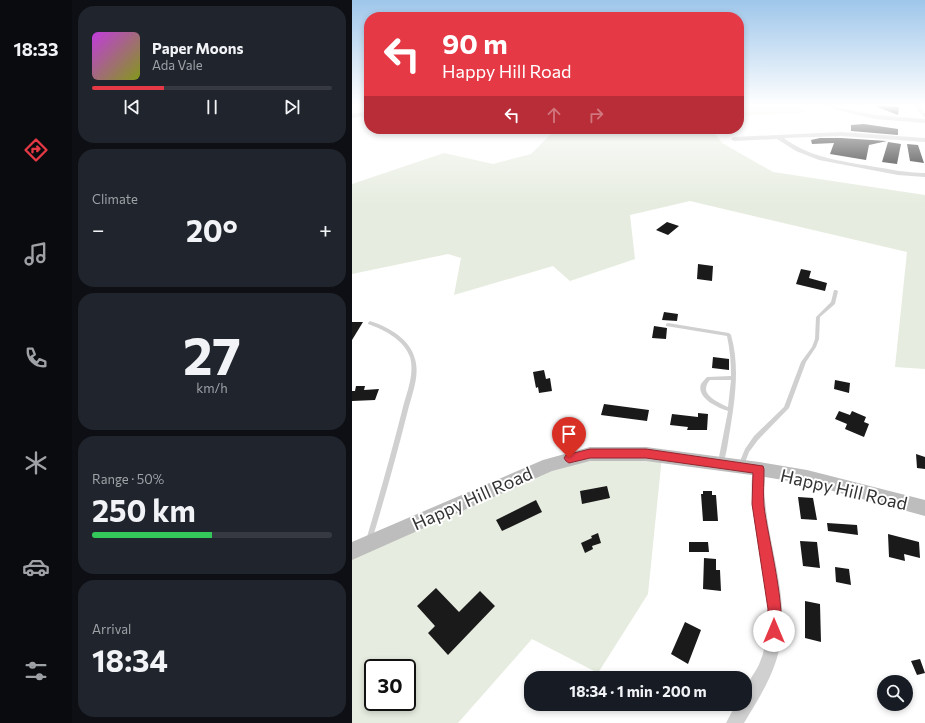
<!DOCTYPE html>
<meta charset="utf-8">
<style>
:root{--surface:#171b24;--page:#20242c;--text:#f1f3f6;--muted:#9ea1a6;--line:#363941;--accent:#e63946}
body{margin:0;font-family:Commissioner,sans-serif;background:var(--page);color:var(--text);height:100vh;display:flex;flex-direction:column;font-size:15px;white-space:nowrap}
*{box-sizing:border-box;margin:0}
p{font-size:13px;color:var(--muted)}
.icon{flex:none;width:22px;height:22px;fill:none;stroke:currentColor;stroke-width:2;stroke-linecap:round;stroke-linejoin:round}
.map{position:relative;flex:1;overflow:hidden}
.panel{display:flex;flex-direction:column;gap:6px;padding:6px;background:#0d0f14;width:280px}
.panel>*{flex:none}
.top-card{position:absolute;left:12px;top:12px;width:380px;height:122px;border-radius:16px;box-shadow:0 2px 6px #0003;background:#e63946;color:#fff;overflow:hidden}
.buttons{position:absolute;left:525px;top:675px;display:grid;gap:8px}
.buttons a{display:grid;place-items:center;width:36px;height:36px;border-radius:50%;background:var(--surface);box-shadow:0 2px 6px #0003;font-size:20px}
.speed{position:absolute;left:12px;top:659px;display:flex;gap:8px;font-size:20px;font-weight:700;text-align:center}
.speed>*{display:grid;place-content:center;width:52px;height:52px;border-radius:50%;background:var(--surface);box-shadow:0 2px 6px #0003;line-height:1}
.speed .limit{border:2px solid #111;border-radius:6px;background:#fff;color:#111}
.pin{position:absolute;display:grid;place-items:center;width:34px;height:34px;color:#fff;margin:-41px -17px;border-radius:50% 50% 50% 0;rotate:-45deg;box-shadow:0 0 4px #0007}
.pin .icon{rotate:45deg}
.me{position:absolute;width:44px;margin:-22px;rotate:0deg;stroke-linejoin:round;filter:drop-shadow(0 0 3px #0008)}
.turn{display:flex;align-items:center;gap:14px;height:84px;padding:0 12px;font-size:18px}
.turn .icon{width:52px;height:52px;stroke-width:2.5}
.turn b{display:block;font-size:28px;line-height:34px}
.lanes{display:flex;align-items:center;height:38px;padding:0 12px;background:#0003;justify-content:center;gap:20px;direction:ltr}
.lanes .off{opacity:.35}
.big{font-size:30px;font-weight:700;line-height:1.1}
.panel .widget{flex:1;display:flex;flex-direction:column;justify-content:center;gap:6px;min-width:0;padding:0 14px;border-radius:16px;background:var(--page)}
.panel .dial{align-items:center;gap:0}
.dial b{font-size:52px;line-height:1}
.song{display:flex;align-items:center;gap:12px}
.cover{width:48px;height:48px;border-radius:6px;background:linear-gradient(135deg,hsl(290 70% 55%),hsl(70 70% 35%))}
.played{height:4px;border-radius:2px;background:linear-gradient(90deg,var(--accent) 30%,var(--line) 30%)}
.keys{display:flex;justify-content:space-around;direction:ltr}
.heat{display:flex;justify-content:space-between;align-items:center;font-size:22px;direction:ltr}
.charge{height:6px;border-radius:3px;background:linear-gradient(90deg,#34c759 50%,var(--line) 0)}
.trip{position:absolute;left:172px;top:671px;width:228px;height:40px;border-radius:16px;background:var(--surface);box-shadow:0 2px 6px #0003;font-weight:700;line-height:40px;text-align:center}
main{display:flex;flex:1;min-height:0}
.menu{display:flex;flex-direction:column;width:72px;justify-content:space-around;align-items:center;background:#090b0e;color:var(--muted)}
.menu .icon{width:28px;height:28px}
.menu .on{color:var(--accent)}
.menu b{font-size:18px;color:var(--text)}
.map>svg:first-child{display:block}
.green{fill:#e6ecdf;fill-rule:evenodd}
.building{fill:#1a1a1a}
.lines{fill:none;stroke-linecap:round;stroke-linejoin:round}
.lane{fill:#d0d0d0;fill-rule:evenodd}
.street{fill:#d0d0d0;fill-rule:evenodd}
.secondary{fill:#bdbdbd;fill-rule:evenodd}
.route{fill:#e63946;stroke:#96252e}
.labels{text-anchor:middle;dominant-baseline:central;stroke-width:4;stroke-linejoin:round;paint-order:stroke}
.near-street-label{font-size:18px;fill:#333;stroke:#fff}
</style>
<main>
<nav class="menu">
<b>18:33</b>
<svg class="icon on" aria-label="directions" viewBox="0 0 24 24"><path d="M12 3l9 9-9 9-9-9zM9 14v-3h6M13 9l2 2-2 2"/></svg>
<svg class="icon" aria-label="music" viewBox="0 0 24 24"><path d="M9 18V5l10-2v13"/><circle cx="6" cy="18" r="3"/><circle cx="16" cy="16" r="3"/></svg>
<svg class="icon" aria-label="phone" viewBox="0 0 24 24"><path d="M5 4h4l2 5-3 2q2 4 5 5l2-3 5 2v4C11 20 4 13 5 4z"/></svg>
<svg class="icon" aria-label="climate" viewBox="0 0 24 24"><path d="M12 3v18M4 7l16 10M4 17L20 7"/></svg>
<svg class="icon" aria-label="car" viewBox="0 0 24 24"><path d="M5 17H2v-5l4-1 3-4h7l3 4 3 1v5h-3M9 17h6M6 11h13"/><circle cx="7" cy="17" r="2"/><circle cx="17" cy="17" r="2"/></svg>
<svg class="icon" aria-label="filters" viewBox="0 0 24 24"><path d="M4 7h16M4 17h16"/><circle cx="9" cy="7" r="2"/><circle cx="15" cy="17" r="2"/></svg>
</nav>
<section class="panel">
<div class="widget">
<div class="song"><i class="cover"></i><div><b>Paper Moons</b><p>Ada Vale</p></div></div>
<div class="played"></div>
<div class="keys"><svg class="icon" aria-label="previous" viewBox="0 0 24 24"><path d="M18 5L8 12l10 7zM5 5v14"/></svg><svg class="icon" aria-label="pause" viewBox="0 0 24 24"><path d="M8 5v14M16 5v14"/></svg><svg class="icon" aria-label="next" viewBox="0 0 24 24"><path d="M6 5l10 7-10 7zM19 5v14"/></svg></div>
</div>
<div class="widget"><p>Climate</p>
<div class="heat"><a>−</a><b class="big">20°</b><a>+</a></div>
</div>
<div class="widget dial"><b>27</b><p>km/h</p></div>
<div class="widget"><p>Range · 50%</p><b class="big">250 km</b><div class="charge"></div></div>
<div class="widget"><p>Arrival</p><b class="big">18:34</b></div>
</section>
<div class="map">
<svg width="573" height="723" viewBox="0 0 573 723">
<rect width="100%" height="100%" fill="#fff"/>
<path class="green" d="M387 105H442L456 112 387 116Z
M194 129H360L370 143 421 172 573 195V369L543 367 555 252 338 201 278 215 283 259 218 281 201 266 102 295 109 258 96 254 0 274V184L92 153 141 164 179 154 199 134Z
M310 456 296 594 246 673 180 639 106 723H0V551L217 458ZM21 668H55V702H21Z"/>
<path class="building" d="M525 105 547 107 546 115 525 107Z
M512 124 546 129V135L499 131V125Z
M468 138H489L535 141 517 145 514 160 478 154 482 143 460 144 459 140Z
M536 142 549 144 545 164 530 162Z
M555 144 566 145 572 163 558 161Z
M315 222 327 226 316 235 304 230Z
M346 264 361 266 360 281 345 279Z
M449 269 459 271 457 278 475 283 473 291 444 284Z
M312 312 326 314 325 321 310 320Z
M0 322H11L0 340Z
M302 326 315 328 314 339 300 338Z
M361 357 377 359V370L360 368Z
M192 370 194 379 198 378 200 391 187 393 186 387 184 388 181 372Z
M483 380 498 383 497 393 482 389Z
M4 386H13L12 390 27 389 23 400 0 401V391H3Z
M252 404 297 410 295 421 249 415Z
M487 411 498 415 500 411 514 417 512 422 517 424 512 437 493 429 495 424 483 419Z
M346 413 356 414 355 430H335L336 427 318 425 320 414 346 417Z
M564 454 573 457V469L565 468Z
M255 486 258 498 230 504 228 491Z
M351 491H360V495H364L366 521H351L349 494H351Z
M446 497 461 498 465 520 449 519Z
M184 500 190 512 150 531 144 520Z
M475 523 505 525 506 535 476 531Z
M246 533 249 543 240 546 241 549 233 553 229 543 240 538 239 536Z
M536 534 567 542 568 558 552 554 553 561 537 557Z
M448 541 465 542 468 568 451 566Z
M337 542H356L357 552H337Z
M352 558 364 559V570H368L369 591 351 589Z
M483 567 497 569 499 585 484 582Z
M84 588 107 612 128 591 143 606 96 655 76 633 83 626 65 606Z
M453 601 468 604 469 642 453 638Z
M333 622 349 630 336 664 319 654Z
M568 659 573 673 565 675 559 661Z"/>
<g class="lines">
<path class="lane" d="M131 129H135L130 131V129Z
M482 290H484L486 291 483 304 468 317 467 339 464 347 454 362 437 408 406 440 397 452 391 468 389 469 387 468 386 466 393 449 402 436 432 407 449 362 460 347 463 339 464 317 479 302Z
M18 321C37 327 58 339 63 359 68 376 60 394 56 410 45 454 33 497 20 540L19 542 17 543 15 542 14 540C27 497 39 454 50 411 54 394 63 375 58 357 52 340 33 330 16 324V323Z
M316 323 377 333 379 335C388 366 383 399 378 430 376 441 375 453 371 464L369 465 367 464 366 462 376 411C366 408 344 398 349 384 351 381 353 379 355 377L379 376C379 362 378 350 375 336L314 326V324ZM358 380H379L376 407C369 404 354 397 354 389 354 385 356 382 358 380Z"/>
<path class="street" d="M464 105H473L523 115 573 119V123L523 119Z
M561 105H566L573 113V118Z
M17 111V115L0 118V114Z
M489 132 573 138V142L489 136 432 138C457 157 488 161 518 166 537 169 554 173 573 173V177L546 175 467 160 444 151 425 139 382 141 379 139 382 137Z
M407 464 411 465C415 473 412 484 412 492 413 500 414 509 415 517 422 564 440 614 424 661 417 683 404 703 392 723H374L384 704H393C393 700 392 696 393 692 394 683 405 671 408 662 415 645 416 626 416 608 414 576 391 490 403 465Z"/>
<path class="secondary" d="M238 447H294L407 462 455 470 573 500V516L455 484 407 476 294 461H238L200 471 0 560V542L191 460Z"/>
</g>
<linearGradient id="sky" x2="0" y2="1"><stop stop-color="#9ec6ea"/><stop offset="0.51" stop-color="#fff"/><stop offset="1" stop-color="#fff" stop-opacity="0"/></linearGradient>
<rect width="573" height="206" fill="url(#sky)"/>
<path class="route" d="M238 449H294L411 466 412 469C412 481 411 494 412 506 415 534 436 614 427 636L422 638 417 636 415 631 416 609 400 504 401 473 294 458H238L217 463 214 461 212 458 214 455Z"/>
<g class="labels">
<g class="near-street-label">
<text transform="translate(492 489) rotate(13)">Happy Hill Road</text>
<text transform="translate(120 498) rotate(-24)">Happy Hill Road</text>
</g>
</g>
</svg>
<div class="buttons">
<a><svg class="icon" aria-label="search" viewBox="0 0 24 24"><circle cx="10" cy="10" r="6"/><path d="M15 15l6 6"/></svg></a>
</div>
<div class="speed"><div class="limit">30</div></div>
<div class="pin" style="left:217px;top:458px;background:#d93025"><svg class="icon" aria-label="arrive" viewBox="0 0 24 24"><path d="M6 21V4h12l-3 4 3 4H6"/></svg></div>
<svg class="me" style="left:422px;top:631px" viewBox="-20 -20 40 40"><circle r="19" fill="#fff"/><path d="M0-13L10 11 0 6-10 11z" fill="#e63946"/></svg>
<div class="trip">18:34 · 1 min · 200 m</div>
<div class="top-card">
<div class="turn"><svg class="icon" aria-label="left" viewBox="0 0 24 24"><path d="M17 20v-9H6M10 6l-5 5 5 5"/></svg><div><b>90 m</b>Happy Hill Road</div></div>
<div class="lanes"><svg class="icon" aria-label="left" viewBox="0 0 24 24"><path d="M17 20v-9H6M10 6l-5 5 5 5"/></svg><svg class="icon off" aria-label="ahead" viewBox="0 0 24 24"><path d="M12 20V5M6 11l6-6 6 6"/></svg><svg class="icon off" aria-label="right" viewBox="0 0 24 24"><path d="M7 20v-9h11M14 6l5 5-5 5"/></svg></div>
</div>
</div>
</main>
